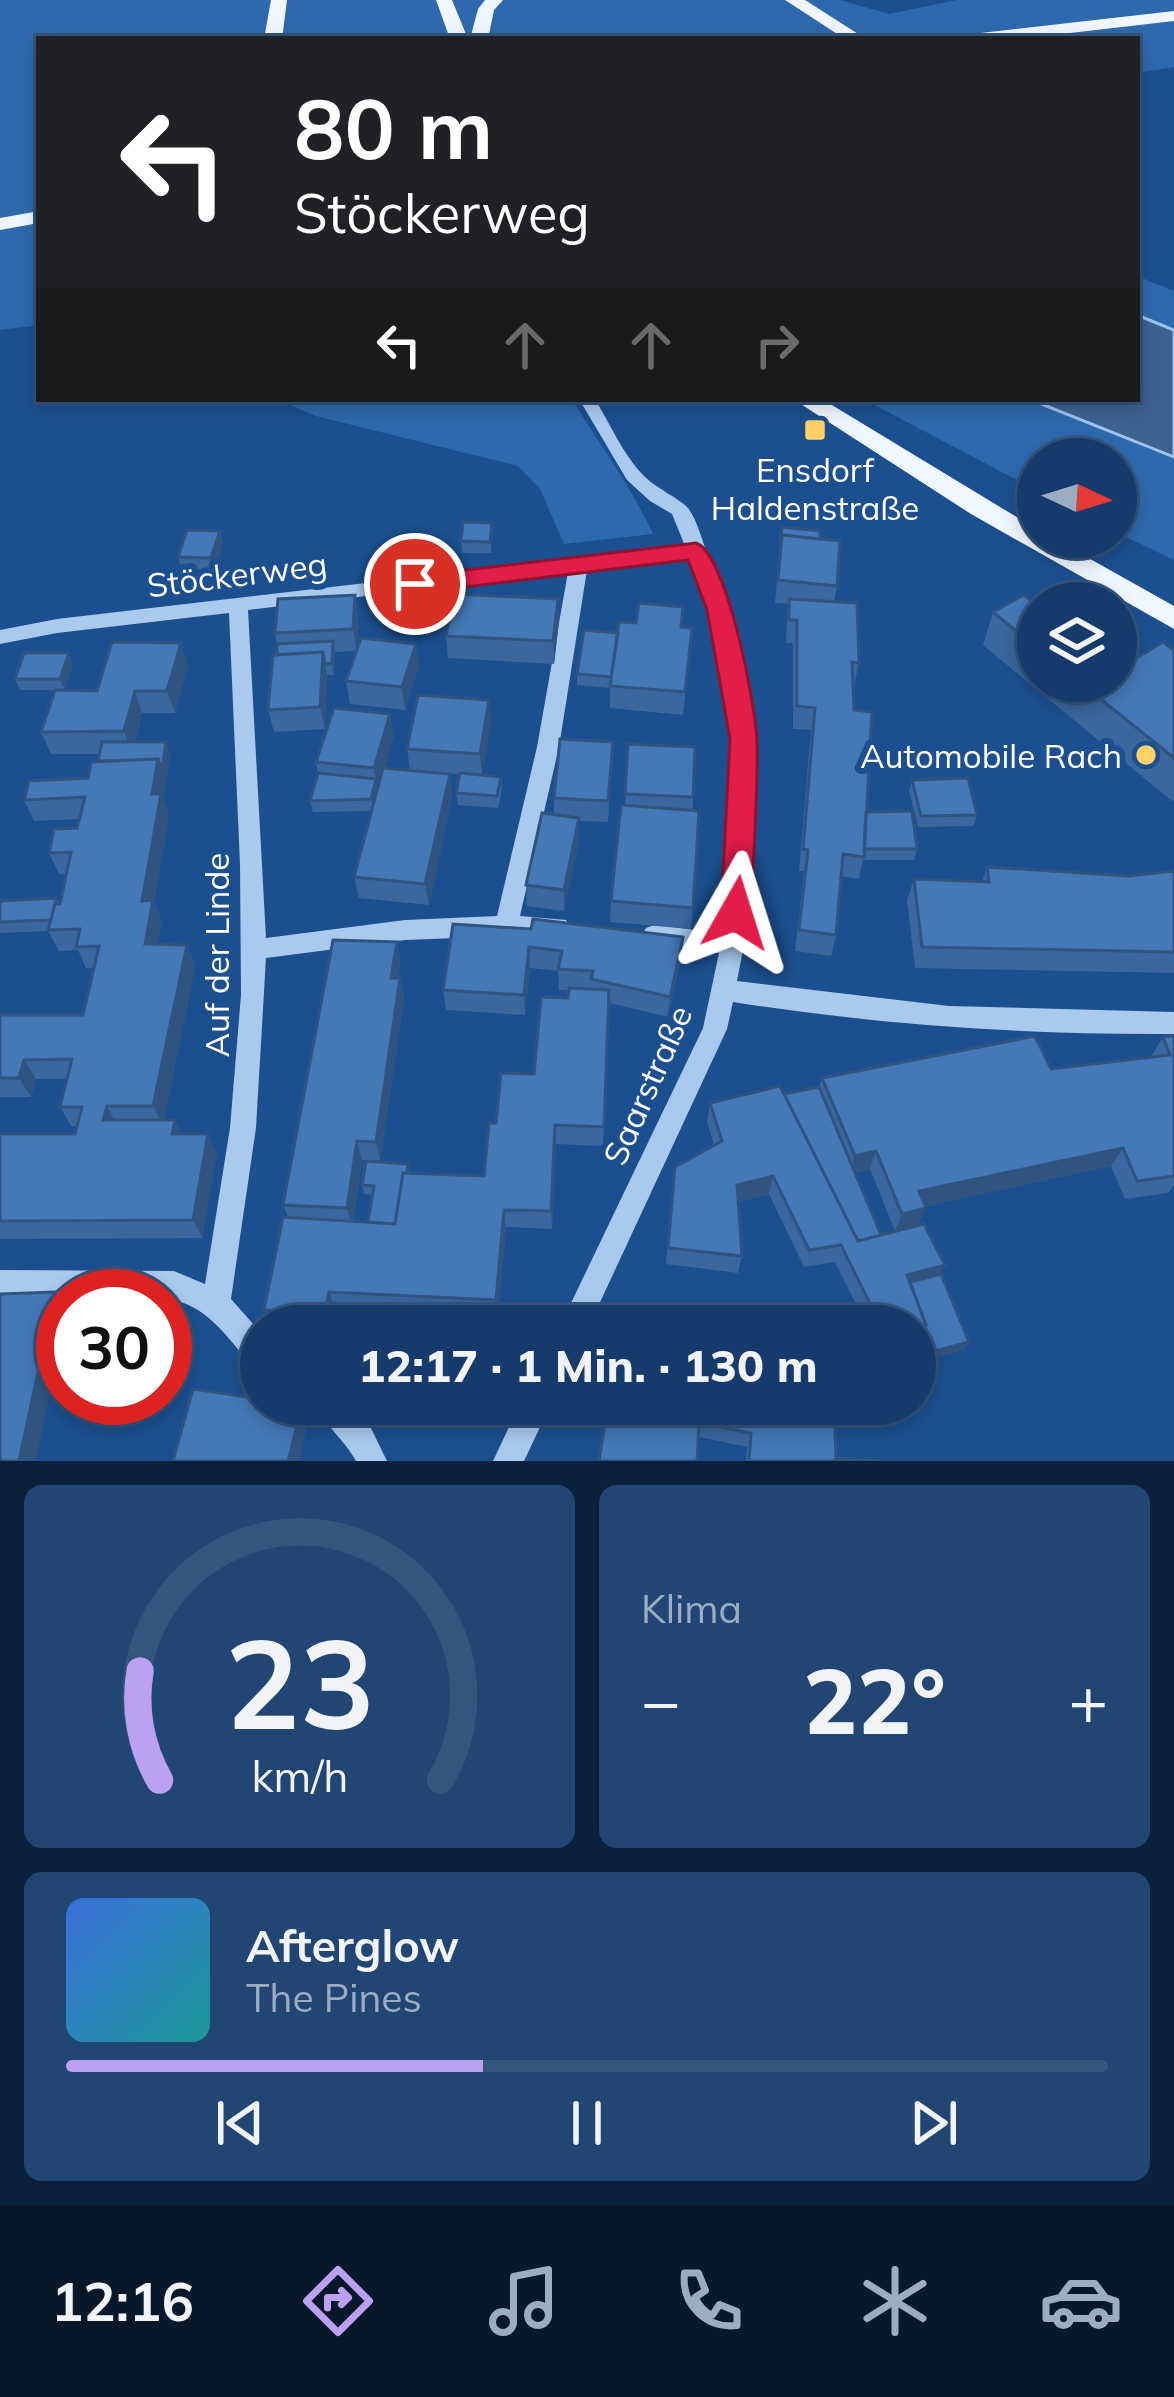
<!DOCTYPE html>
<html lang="de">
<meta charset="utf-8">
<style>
:root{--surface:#143b6b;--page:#214673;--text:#f1f3f6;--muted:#9dadc1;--line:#33557e;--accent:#bca0f2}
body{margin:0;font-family:Mulish,sans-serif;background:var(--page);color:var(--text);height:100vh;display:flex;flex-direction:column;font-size:45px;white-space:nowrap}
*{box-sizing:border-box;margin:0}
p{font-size:39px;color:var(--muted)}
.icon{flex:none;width:66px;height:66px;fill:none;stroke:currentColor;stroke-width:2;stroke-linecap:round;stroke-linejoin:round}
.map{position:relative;height:1461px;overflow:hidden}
.drawer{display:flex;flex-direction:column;gap:24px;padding:24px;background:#0b203b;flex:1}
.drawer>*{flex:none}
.guide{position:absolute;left:36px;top:36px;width:1104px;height:366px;border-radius:0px;box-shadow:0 6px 18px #0003,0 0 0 3px var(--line);background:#202124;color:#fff;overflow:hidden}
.needle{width:78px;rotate:94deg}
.buttons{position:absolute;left:1017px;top:438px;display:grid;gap:24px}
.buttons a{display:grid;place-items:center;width:120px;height:120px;border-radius:50%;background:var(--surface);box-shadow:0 6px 18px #0003,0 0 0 3px var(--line);font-size:60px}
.speed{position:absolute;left:36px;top:1269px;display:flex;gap:24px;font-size:60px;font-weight:700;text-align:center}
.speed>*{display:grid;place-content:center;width:156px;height:156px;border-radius:50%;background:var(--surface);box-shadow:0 6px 18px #0003,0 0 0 3px var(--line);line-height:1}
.speed .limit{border:18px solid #d22;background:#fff;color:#111}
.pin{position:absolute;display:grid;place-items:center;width:102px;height:102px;color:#fff;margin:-51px;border:6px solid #fff;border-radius:50%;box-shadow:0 3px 12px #0007}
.me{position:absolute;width:132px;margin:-66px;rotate:6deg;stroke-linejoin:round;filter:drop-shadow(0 0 9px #0008)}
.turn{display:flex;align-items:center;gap:42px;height:252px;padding:0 60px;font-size:54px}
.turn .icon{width:156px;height:156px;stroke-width:2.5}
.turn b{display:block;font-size:84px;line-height:102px}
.lanes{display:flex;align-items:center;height:114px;padding:0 60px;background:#0003;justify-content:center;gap:60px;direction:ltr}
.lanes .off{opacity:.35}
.big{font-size:90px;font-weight:800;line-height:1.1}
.drawer .card{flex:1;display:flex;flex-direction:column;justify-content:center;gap:18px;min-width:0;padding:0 42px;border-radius:18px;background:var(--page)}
.drawer .dial{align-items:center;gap:0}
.dial svg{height:312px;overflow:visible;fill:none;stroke:var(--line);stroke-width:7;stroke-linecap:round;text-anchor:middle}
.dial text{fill:var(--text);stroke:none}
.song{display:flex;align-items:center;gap:36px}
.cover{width:144px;height:144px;border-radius:18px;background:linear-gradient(135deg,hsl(220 70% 55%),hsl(180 70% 35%))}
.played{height:12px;border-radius:6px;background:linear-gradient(90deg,var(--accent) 40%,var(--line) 40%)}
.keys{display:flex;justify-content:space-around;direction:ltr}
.heat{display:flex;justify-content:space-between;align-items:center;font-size:66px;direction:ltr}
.drawer .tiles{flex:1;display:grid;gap:24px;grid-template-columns:1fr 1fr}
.card:last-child{grid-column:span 2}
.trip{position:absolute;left:240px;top:1305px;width:696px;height:120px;border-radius:60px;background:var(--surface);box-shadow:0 6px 18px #0003,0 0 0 3px var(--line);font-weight:800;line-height:120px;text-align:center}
.menu{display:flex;height:192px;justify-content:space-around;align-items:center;background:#08182b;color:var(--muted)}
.menu .icon{width:84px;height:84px}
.menu .selected{color:var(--accent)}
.menu b{font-size:54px;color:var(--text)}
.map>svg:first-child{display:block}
.green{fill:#2e69ad}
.water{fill:#3c6290;stroke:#9cc4f0;stroke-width:3}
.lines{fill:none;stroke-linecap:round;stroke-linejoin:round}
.minor{fill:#a9c9ee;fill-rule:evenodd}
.major{fill:#f0f6ff;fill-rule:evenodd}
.wall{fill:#3a679d}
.shaded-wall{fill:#305480}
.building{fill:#4478b7;stroke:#305480;stroke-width:3}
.route{fill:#e11d48;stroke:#92132f;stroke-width:3}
.poi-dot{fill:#ffd166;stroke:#1b4f8f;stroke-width:4.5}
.labels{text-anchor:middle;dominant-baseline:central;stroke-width:12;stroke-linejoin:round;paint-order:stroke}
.poi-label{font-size:33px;fill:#fff;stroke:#1b4f8f}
.street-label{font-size:33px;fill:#fff;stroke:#1b4f8f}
</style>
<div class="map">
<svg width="1174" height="1461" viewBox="0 0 1174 1461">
<rect width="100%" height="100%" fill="#1b4f8f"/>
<path class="green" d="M0 0H840L889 14 957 0H1174V67L1137 73V39H39V325L0 330Z
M1137 276 1174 291V330L1137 315Z
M276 399H572C599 444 631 486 653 534L564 544 540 489 518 466 316 416Z
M863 399H1029L1174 457V560L1116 532V459H1038V491Z"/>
<path class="water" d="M1137 315 1174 330V457L1029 399H1137Z"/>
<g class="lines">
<path class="minor" d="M579 399H595C610 424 624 456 644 476 656 488 680 499 688 508 698 521 703 544 709 559 763 691 766 842 737 981L949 1006 1174 1012V1034C1026 1035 880 1025 733 1002L727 1029 589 1326H560L703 1028 719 953 654 945 646 942 642 935 646 928 654 925 722 933C729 869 739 802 733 738 728 677 712 615 690 558L587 570 559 747 520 916 566 920 570 927 566 934 405 940 266 958 256 1128 231 1299 261 1333V1369L251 1365C227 1337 205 1302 165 1299V1296L0 1298V1270L174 1271 205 1284 230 1128 241 995 240 864 229 613 57 633 0 644V630L57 619 685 546 672 514 650 501 627 480ZM568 572 537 747 497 916 405 920 266 938 248 610Z
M315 1404H351L367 1420 387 1461H356C345 1440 324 1425 315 1404Z
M520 1404H551L524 1461H493Z"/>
<path class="major" d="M271 0H287L282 39H264Z
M436 0H452L468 39H450Z
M485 0H503L494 10 488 39H470L478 9Z
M785 0H805L866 39H845Z
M1174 11V21L1018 39H963L972 34Z
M39 211V223L0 230V218Z
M793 399H822L1038 530V537H1051L1174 606V629L971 514Z"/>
</g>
<path class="wall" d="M492 523 491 553H462L461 541Z
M782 527 820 539 837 586 834 602 859 663 854 685H853L854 710 866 812 917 849 914 860H863L859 879 841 876 836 935 831 956 795 951 804 871H799L811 730 793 729V643H786L788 604 775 603Z
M220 531 223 543 214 570 181 568 178 557Z
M355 595 358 617 357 650 419 666 405 710 350 704 346 681 356 651 335 652 334 675H327L325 729 274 732 268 710 277 655V644L275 633Z
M1038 606V681H1116L1118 669 1174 650V800L1172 801 983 645 993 612Z
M559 621 554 664 448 658 446 636Z
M682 627 692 628 683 715 610 708V688L577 685V674L618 633Z
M73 664 65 690H20L15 679Z
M188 665 175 713H142L135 742 170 753 163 799 169 815 154 902 162 921 157 945H187L195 966 164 1120H175L182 1134 217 1152 202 1238 0 1239V1134H75L77 1126H71L60 1107 67 1079H36L31 1097H0V1015H83L94 968H86L78 950 59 951 48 931 0 933V901L56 898 60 904 66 874H59L49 853 77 828 80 819 34 821 24 800 88 778 98 761 100 754H51L41 732 97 691Z
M390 714 394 736 384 768 410 770 407 749 491 722 482 775 501 777 502 788 498 808 458 805 456 793 460 774 435 773 452 796 429 905 359 898 354 877 372 811 313 812 310 801 318 773 316 762Z
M628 744 693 797V908L691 929 610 922 611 901 625 805Z
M612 764 608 822 579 821V839L564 911 527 906 526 885 554 815V798Z
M912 780 977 815 974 826 918 827 909 791Z
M987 867 1129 876 1174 871V973L915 968 907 900 914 879 982 882Z
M453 924 683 937 681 958 668 1017 609 1003 603 1146 556 1144 552 1229 506 1227 498 1316 335 1308 332 1326H271L264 1310 288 1217 283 1205 397 942 400 963 398 978H400L404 999 380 1160H362L353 1221 368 1222 372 1195 364 1194 362 1185 408 1164 410 1173 484 1176 496 1123 534 1074 568 998 569 990H559L558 971 530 968 525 1015 446 1010 443 990Z
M1174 1036V1185L1168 1193 1125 1199 1111 1166 925 1206 918 1225 895 1231 870 1169 855 1173 881 1235 941 1274 969 1342 964 1350 926 1360 918 1341 915 1326H867L835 1262 804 1267 769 1194 738 1202 742 1256 738 1273 666 1264 675 1167 714 1145 707 1122 710 1103 784 1094 819 1087 822 1078 1051 1069 1151 1057 1163 1037Z
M608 1404H823L836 1458 880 1461H746L747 1447 699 1437Z"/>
<path class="shaded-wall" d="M220 531 223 543 214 570 211 558Z
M355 595 358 617 357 651 353 629Z
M558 599 559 621 554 664 553 641Z
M333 641 335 652 334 675 332 663Z
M181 643 188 665 175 713 167 691Z
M416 644 419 666 405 710 402 687Z
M323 652 327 675 325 729 320 707Z
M69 653 73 664 65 690 60 679Z
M135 691 142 713 132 753 124 731Z
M489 700 491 722 482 776 480 754Z
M390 714 394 736 373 810 371 799 376 779 374 768Z
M166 742 170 753 166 781 162 770Z
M158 759 166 781 163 799 169 815 154 902 162 921 153 965 145 944 142 901 152 794Z
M450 774 452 796 429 905 425 884Z
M579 818V839L564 911V890Z
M683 937 681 958 668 1017 670 997Z
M397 942 400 963 395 998 391 978Z
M187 945 195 966 163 1125 153 1106Z
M529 947 530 968 525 1015 524 995Z
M400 978 404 999 380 1160 376 1142Z
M24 1060 36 1079 31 1097 19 1078Z
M107 1106 117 1125 103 1120Z
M175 1120 184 1138 172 1134Z
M555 1125 556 1144 552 1229 551 1211Z
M208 1134 217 1152 202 1238 193 1220Z
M357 1141 362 1160 352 1226 347 1208Z
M1123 1148 1111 1166 911 1209 919 1191Z
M876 1151 870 1169 849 1174 855 1156Z
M773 1176 769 1194 733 1203 737 1185Z
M926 1208 918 1225 895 1231 902 1214Z
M504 1210 506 1227 498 1316 496 1300Z
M945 1265 936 1282 906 1290 907 1275Z
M55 1292 63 1303V1329L36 1461H19Z
M329 1292 335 1308 332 1326H330L325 1314Z
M926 1325 918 1341 915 1342V1329Z
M969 1342 964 1350 926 1360 931 1352Z
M302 1405 309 1419 299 1461H288Z"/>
<path class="building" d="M463 522 492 523 490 542 461 541Z
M782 527 820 531V539L782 535 780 546Z
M187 530 220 531 211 558 178 557Z
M782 535 840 541 837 586 778 580Z
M454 594 558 599 553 641 446 636Z
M355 595 353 629 275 633 278 599Z
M1024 595 1038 606V649L993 612Z
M789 599 857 603 859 663 852 662 854 710 872 712 864 857 843 854 836 935 799 930 808 850 803 849 815 708 797 706V620H789Z
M639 603 683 607 681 627 692 628 685 692 610 686 619 622 636 623Z
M584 630 618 633 611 677 577 674Z
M361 638 416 644 402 687 346 681Z
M333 641 332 663 325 664 323 652 277 655V644Z
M112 642 181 643 167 691H135L124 731 41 732 55 690 97 691Z
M1163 642 1174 650V758L1078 681H1116V667L1118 669Z
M323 652 320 707 268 710 273 655Z
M24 653H69L60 679H15Z
M418 695 489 700 480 754 407 749Z
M334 708 390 714 374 768 316 762Z
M560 739 613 742 608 801 554 798Z
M102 742H166L162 770 158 759 98 761Z
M628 744 695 747 693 797 625 794Z
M158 759 152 794H161L142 901 153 900 145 944 187 945 153 1106H107L103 1120H175L172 1134H208L193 1220 0 1221V1134H75L82 1107H60L72 1059 24 1060 19 1078H0V1015H83L99 946 76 947 80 929 48 930 55 904H60L71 852 49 853 54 829 77 828 85 797 24 800 29 781 88 778 91 762Z
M383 768 450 774 425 884 354 877Z
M318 773 376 779 371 799 310 801Z
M460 773 501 777 497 796 456 793Z
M968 778 977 815 921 816 912 780Z
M621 805 699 811 693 908 611 901Z
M912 811 917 849H864L866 812Z
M542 813 579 818 564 890 526 885Z
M987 867 1129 876 1174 871V952L922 947 914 879 989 882Z
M56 898 51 920 0 922V901Z
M533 919 683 937 670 997 591 979 593 971 558 969 562 951 529 947 524 995 443 990 453 924 531 929Z
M333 940 397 942 391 978H400L376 1142 357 1141 347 1208 283 1205Z
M569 988 609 990 604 1127 555 1125 551 1211 504 1210 496 1300 329 1292 325 1314 264 1310 283 1217 395 1224 403 1173 484 1176 489 1123H496L501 1073 534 1074 541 997 568 998Z
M1035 1036 1051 1069 1170 1055 1163 1037 1174 1036V1176L1137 1181 1123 1148 919 1191 926 1208 902 1214 876 1151 855 1156 822 1078Z
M780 1086 858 1241 924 1224 945 1265 907 1275 926 1325 915 1329V1326H881L841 1245 809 1250 773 1176 737 1185 742 1256 668 1248 675 1167 722 1141 710 1103Z
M819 1087 881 1235 858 1241 784 1094Z
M366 1161 408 1164 407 1173H403L395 1224 368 1222 374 1186 362 1185Z
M941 1274 969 1342 931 1352 923 1332 926 1325 910 1282Z
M55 1292 19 1461H0V1294Z
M697 1313 793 1320V1326H697Z
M193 1389 261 1399V1404L302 1405 288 1461H173Z
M608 1404 834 1405 836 1458 880 1461H749L751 1433 699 1423 697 1461H599Z"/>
<path class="route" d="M696 543C727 553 757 710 757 744 758 800 753 857 751 913L747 922 736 925 725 922 721 913 730 739 707 610 688 560 415 593 402 584 415 576Z"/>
<g class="poi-dot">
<rect x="803" y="418" width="24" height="24" rx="6"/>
<circle cx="1146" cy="755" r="12"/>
</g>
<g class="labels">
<g class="poi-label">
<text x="815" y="469">Ensdorf<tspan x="815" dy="38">Haldenstraße</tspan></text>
<text x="1122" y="755" text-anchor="end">Automobile Rach</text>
</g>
<g class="street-label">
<text transform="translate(237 574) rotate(-7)">Stöckerweg</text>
<text transform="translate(216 955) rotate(-90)">Auf der Linde</text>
<text transform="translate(647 1085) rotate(-66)">Saarstraße</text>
</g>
</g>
</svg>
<div class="buttons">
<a><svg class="needle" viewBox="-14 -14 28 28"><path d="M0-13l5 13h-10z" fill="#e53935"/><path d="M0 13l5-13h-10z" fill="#9dadc1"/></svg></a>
<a><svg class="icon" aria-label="layers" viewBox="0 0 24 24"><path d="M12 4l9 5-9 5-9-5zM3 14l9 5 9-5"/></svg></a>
</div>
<div class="speed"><div class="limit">30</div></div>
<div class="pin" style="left:415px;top:584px;background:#d93025"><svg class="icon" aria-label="arrive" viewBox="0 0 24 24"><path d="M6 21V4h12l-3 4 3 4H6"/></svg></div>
<svg class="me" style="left:736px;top:913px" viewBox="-20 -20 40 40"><path d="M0-17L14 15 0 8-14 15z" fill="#e11d48" stroke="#fff" stroke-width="4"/></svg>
<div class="trip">12:17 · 1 Min. · 130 m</div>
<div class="guide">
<div class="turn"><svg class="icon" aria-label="left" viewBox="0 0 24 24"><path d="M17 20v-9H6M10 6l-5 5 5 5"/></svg><div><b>80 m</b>Stöckerweg</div></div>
<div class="lanes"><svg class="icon" aria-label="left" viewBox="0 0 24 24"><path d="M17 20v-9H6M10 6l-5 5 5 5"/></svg><svg class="icon off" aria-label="ahead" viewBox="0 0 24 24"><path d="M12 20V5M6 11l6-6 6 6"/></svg><svg class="icon off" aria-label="ahead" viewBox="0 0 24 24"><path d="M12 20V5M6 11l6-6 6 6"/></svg><svg class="icon off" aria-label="right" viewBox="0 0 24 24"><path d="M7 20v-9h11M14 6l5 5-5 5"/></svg></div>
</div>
</div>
<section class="drawer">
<div class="tiles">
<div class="card dial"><svg viewBox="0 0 100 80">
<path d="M14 69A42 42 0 1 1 86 69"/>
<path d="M14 69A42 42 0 0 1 9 41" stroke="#bca0f2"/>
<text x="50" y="56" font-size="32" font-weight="700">23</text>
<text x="50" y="72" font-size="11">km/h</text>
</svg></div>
<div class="card"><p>Klima</p>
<div class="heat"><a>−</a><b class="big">22°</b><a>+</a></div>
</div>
<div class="card">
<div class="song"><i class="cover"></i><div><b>Afterglow</b><p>The Pines</p></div></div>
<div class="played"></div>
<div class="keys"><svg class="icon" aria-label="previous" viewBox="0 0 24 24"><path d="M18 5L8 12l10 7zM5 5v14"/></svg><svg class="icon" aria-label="pause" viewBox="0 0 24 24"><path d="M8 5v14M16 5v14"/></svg><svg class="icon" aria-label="next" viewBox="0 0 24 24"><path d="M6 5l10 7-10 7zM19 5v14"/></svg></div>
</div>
</div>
</section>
<nav class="menu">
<b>12:16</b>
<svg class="icon selected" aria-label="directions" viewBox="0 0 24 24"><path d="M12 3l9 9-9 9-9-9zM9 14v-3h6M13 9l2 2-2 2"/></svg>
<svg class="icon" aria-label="music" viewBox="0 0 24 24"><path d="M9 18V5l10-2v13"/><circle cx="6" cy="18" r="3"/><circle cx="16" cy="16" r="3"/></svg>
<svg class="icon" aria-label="phone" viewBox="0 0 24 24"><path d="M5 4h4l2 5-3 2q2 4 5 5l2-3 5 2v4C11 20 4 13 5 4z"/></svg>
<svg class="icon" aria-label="climate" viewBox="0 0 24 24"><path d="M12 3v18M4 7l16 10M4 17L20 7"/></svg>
<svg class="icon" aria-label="car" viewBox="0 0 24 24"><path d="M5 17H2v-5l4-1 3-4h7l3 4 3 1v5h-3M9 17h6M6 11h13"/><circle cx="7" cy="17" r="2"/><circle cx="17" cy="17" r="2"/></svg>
</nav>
